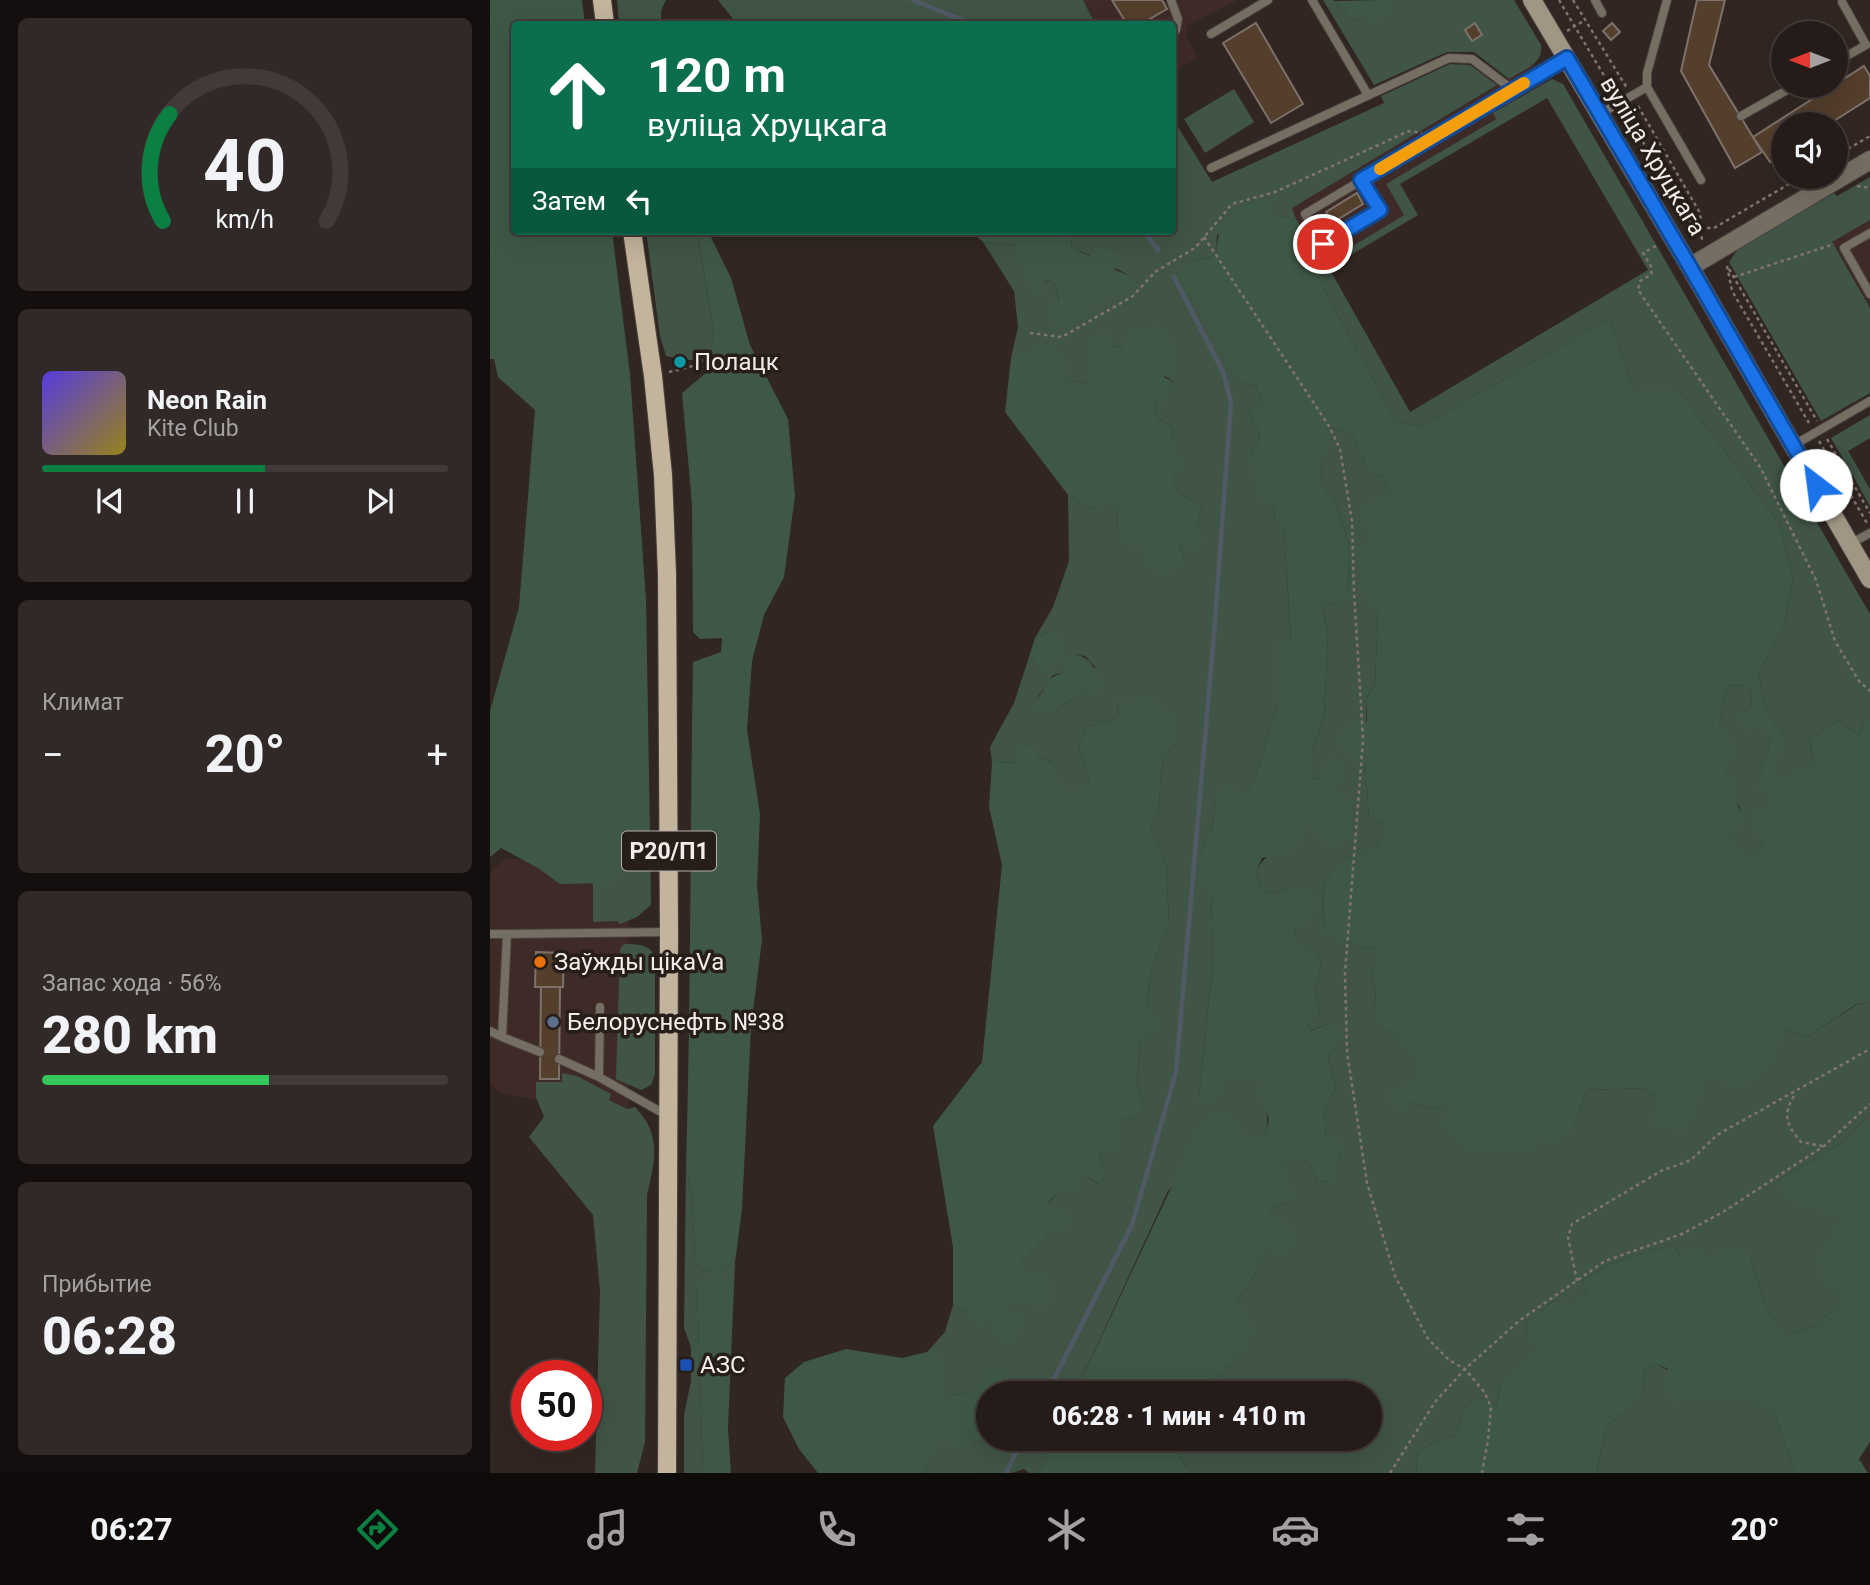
<!DOCTYPE html>
<html lang="ru">
<meta charset="utf-8">
<style>
:root{--surface:#251c1a;--page:#312927;--text:#f1f3f6;--muted:#a3a1a2;--line:#423a39;--accent:#0b8043}
body{margin:0;font-family:Roboto,sans-serif;background:var(--page);color:var(--text);height:100vh;display:flex;flex-direction:column;font-size:26px;white-space:nowrap}
*{box-sizing:border-box;margin:0}
p{font-size:23px;color:var(--muted)}
.icon{flex:none;width:38px;height:38px;fill:none;stroke:currentColor;stroke-width:2;stroke-linecap:round;stroke-linejoin:round}
.map{position:relative;flex:1;overflow:hidden}
.sheet{display:flex;flex-direction:column;gap:18px;padding:18px;background:#140f0e;width:490px}
.sheet>*{flex:none}
.top-card{position:absolute;left:21px;top:21px;width:665px;height:214px;border-radius:7px;box-shadow:0 7px 28px #0002,0 0 0 2px var(--line);background:#0b6e4f;color:#fff;overflow:hidden}
.needle{width:46px;rotate:270deg}
.controls{position:absolute;left:1281px;top:21px;display:grid;gap:14px}
.controls a{display:grid;place-items:center;width:77px;height:77px;border-radius:50%;background:var(--surface);box-shadow:0 7px 28px #0002,0 0 0 2px var(--line);font-size:35px}
.speed{position:absolute;left:21px;top:1360px;display:flex;gap:14px;font-size:35px;font-weight:700;text-align:center}
.speed>*{display:grid;place-content:center;width:91px;height:91px;border-radius:50%;background:var(--surface);box-shadow:0 7px 28px #0002,0 0 0 2px var(--line);line-height:1}
.speed .limit{border:10px solid #d22;background:#fff;color:#111}
.pin{position:absolute;display:grid;place-items:center;width:60px;height:60px;color:#fff;margin:-30px;border:4px solid #fff;border-radius:50%;box-shadow:0 2px 7px #0007}
.me{position:absolute;width:77px;margin:-38px;rotate:330deg;stroke-linejoin:round;filter:drop-shadow(0 0 5px #0008)}
.turn{display:flex;align-items:center;gap:24px;height:147px;padding:0 21px;font-size:32px}
.turn .icon{width:91px;height:91px;stroke-width:2.5}
.turn b{display:block;font-size:49px;line-height:60px}
.then{display:flex;align-items:center;height:66px;padding:0 21px;background:#0003;gap:14px;font-size:26px}
.big{font-size:52px;font-weight:800;line-height:1.1}
.sheet .card{flex:1;display:flex;flex-direction:column;justify-content:center;gap:10px;min-width:0;padding:0 24px;border-radius:10px;background:var(--page)}
.sheet .dial{align-items:center;gap:0}
.dial svg{height:182px;overflow:visible;fill:none;stroke:var(--line);stroke-width:7;stroke-linecap:round;text-anchor:middle}
.dial text{fill:var(--text);stroke:none}
.song{display:flex;align-items:center;gap:21px}
.cover{width:84px;height:84px;border-radius:10px;background:linear-gradient(135deg,hsl(250 70% 55%),hsl(50 70% 35%))}
.played{height:7px;border-radius:4px;background:linear-gradient(90deg,var(--accent) 55%,var(--line) 55%)}
.keys{display:flex;justify-content:space-around;direction:ltr}
.heat{display:flex;justify-content:space-between;align-items:center;font-size:38px;direction:ltr}
.charge{height:10px;border-radius:5px;background:linear-gradient(90deg,#34c759 56%,var(--line) 0)}
.trip{position:absolute;left:486px;top:1381px;width:406px;height:70px;border-radius:35px;background:var(--surface);box-shadow:0 7px 28px #0002,0 0 0 2px var(--line);font-weight:800;line-height:70px;text-align:center}
.tab-bar{display:flex;height:112px;justify-content:space-around;align-items:center;background:#0f0b0a;color:var(--muted)}
.tab-bar .icon{width:49px;height:49px}
.tab-bar .current{color:var(--accent)}
.tab-bar b{font-size:32px;color:var(--text)}
main{display:flex;flex:1;min-height:0}
.map>svg:first-child{display:block}
.commercial{fill:#3e2b28}
.green{fill:#405546;fill-rule:evenodd}
.forest{fill:#3f5846}
.lines{fill:none;stroke-linecap:round;stroke-linejoin:round}
.stream{stroke:#505a66;stroke-width:4.5}
.building{fill:#543e2c;stroke:#7c726a;stroke-width:2}
.service-casing{stroke:#4c423e;stroke-width:10}
.tertiary-casing{stroke:#4c423e;stroke-width:20}
.secondary-casing{stroke:#4c423e;stroke-width:20}
.primary-casing{stroke:#4c423e;stroke-width:20}
.path{stroke:#7e7471;stroke-width:2.5;stroke-dasharray:3.5 3.5;stroke-linecap:butt}
.service{stroke:#756f63;stroke-width:8}
.tertiary{stroke:#756f63;stroke-width:18}
.secondary{stroke:#a09684;stroke-width:18}
.primary{stroke:#c2b49d;stroke-width:18}
.route-casing{stroke:#114b97;stroke-width:18}
.route{stroke:#1a73e8;stroke-width:12}
.slow{stroke:#f59e0b;stroke-width:12}
.culture-dot{fill:#0f9aa8;stroke:#271d19;stroke-width:2.5}
.food-dot{fill:#e8710a;stroke:#271d19;stroke-width:2.5}
.service-dot{fill:#5c6f8a;stroke:#271d19;stroke-width:2.5}
.transit-dot{fill:#1a4fb4;stroke:#271d19;stroke-width:2.5}
.labels{text-anchor:middle;dominant-baseline:central;stroke-width:7;stroke-linejoin:round;paint-order:stroke}
.shield{fill:#271d19;stroke:#b6aeab;stroke-width:2}
.shield-label{font-size:23px;font-weight:bold;fill:#f4ecea}
.street-label{font-size:24px;fill:#f4ecea;stroke:#271d19}
.poi-label{font-size:24px;fill:#f4ecea;stroke:#271d19;text-anchor:start}
</style>
<main>
<section class="sheet">
<div class="card dial"><svg viewBox="0 0 100 80">
<path d="M14 69A42 42 0 1 1 86 69"/>
<path d="M14 69A42 42 0 0 1 17 22" stroke="#0b8043"/>
<text x="50" y="56" font-size="32" font-weight="700">40</text>
<text x="50" y="72" font-size="11">km/h</text>
</svg></div>
<div class="card">
<div class="song"><i class="cover"></i><div><b>Neon Rain</b><p>Kite Club</p></div></div>
<div class="played"></div>
<div class="keys"><svg class="icon" aria-label="previous" viewBox="0 0 24 24"><path d="M18 5L8 12l10 7zM5 5v14"/></svg><svg class="icon" aria-label="pause" viewBox="0 0 24 24"><path d="M8 5v14M16 5v14"/></svg><svg class="icon" aria-label="next" viewBox="0 0 24 24"><path d="M6 5l10 7-10 7zM19 5v14"/></svg></div>
</div>
<div class="card"><p>Климат</p>
<div class="heat"><a>−</a><b class="big">20°</b><a>+</a></div>
</div>
<div class="card"><p>Запас хода · 56%</p><b class="big">280 km</b><div class="charge"></div></div>
<div class="card"><p>Прибытие</p><b class="big">06:28</b></div>
</section>
<div class="map">
<svg width="1380" height="1473" viewBox="0 0 1380 1473">
<rect width="100%" height="100%" fill="#312622"/>
<path class="commercial" d="M593 0H748L697 26V37L708 58 683 72 682 24H605Z
M1042 65 1056 88 896 184 914 215 833 264 798 206Z
M1380 220V308L1342 242Z
M15 859 138 862 139 1117 9 1093 0 1083V873Z"/>
<path class="green" d="M127 0H176L171 11V24H129Z
M228 0H593L605 24H247Z
M833 0H843L864 21 876 14 900 8 892 0H1024L1051 45C1054 64 1033 70 1019 79L984 52H957L884 85Z
M960 64 980 65 1007 85 802 208 806 219 785 215 727 235 726 256 698 262 750 383 766 386 772 402 758 412 770 435 762 453 783 502 785 519 794 531 801 639 788 646V705L765 777 757 793 725 798 723 824 711 852 721 891 723 963 709 1096 737 1082 773 1075C771 1096 781 1114 776 1134L752 1138 744 1118 678 1191 585 1393H529L518 1374 483 1393 465 1395 451 1403 437 1352 455 1332 463 1305C487 1314 505 1322 523 1301H537L527 1278 531 1262 561 1232H571L558 1204 568 1192 595 1175 608 1184 615 1176 610 1153 628 1121 646 1117 655 1107 647 1085 650 1042 666 1026 657 1001 662 969 679 922 676 864 661 831 668 809 673 757 686 743 627 704 629 714 623 720 596 727 589 746 599 783 593 791 568 790 562 761 548 759 542 747 534 745 526 763 502 762 500 747 524 703 539 657 550 668 572 642 558 632 545 638 563 607 579 561 578 495 601 509 618 500 628 508 627 536 695 562 689 542 706 528 712 507 689 493 683 479 689 464 682 442 683 427 668 419 664 402 676 401 685 383 635 348 624 346 596 384 576 380 555 342 521 358 528 327 524 291 493 242 525 245 552 283 560 280 566 285 569 301 601 297 643 277 582 247 580 231H682L683 119 722 182 894 103 891 96ZM586 655 595 656 605 667 596 690 561 713 546 700 563 675 575 672Z
M1062 79 1073 84 1380 614V718H1375L1369 736 1349 721 1319 740 1325 763 1286 780 1277 812 1275 842 1260 863 1240 836 1250 808C1243 798 1241 785 1236 773L1243 752 1229 722 1237 686 1249 684 1260 689 1262 708 1282 737 1267 781 1293 734 1277 712 1268 673 1294 627 1303 578 1289 523 1188 390H1143L1119 319 930 427 906 421 833 288V264L914 215 896 184 1006 119 1003 113ZM1057 98 1158 270 920 412 839 268 928 215 910 184Z
M744 89 764 122 715 153 694 119Z
M1380 177V220L1342 242 1380 308V393L1331 421 1239 262 1248 249 1344 193 1347 196Z
M156 231H214L208 238 224 334 219 363 176 356 170 336Z
M1380 415V438L1358 451 1380 489V506L1341 438Z
M839 426 862 434 878 471 894 478 900 489 888 504 870 502 881 527V541L868 546 888 609 885 687 877 697 875 762 879 818 891 821 893 833 888 845 851 862 834 881 833 930 873 949 883 947 894 958 881 973 886 994 883 1020 903 1035 933 1066 919 1086 921 1102 944 1109 959 1102 1048 1136 1085 1127 1096 1090 1155 1088 1166 1098 1216 1074 1290 1028 1317 1037 1366 1005 1380 1002V1114L1353 1142 1287 1181 1356 1213 1347 1290 1349 1304 1326 1325 1297 1335 1277 1309 1260 1258 1223 1262 1190 1257 1183 1244 1118 1265 1093 1280 1097 1296 1081 1306 1065 1300 1037 1323 1036 1342 1050 1351 1010 1383 1007 1406 989 1398 976 1406 966 1435 928 1450 926 1473H701L689 1456 691 1439 880 1438V1393H711L750 1353 746 1302 767 1271 776 1243V1217L784 1207 797 1202 793 1167 799 1155 817 1161 828 1182 841 1181 851 1152 836 1139 834 1109 846 1088 838 1058 850 1042 837 1024 820 1031 817 1026 830 1013 825 988 832 962 822 950 806 940 804 924H817L811 885 788 893 773 891 766 872C778 845 803 851 815 824L820 823 845 790 832 779 821 778V756L834 716 838 634 832 607 838 602 849 606 858 597 859 546 847 506 832 485 831 458 839 454Z
M151 833H160L161 905 147 917 130 924 127 921 103 922V883C135 882 140 858 151 833Z
M134 944C147 944 160 944 165 957V1074L161 1085 151 1090 126 1079 130 949Z
M72 1073 87 1076 121 1094 119 1100 137 1109 145 1107C172 1134 165 1161 157 1195L155 1442 147 1473H105L110 1291 103 1215 39 1137 54 1117 46 1097V1082H72Z
M196 1167 202 1194 205 1260 210 1269 223 1271 245 1262 244 1286 207 1282 213 1473H194V1415L201 1381V1347L194 1328Z
M1167 1364 1223 1396H1250L1284 1413 1305 1473H1106L1117 1426 1152 1396 1155 1368Z
M450 1435 477 1437 489 1443 499 1436V1438L564 1439 548 1473H539L534 1469 522 1473H433L438 1466 430 1453Z"/>
<path class="forest" d="M0 0H92L95 24H24V231H122L140 374 156 600 160 833H151L150 852 141 855 131 873 118 883 70 884 48 868 11 848 0 857V711L29 607 45 410 8 377 4 359H0Z
M892 0 901 8 885 20 876 14 864 21 844 1Z
M779 199 785 215 806 219 833 264V288L906 421 930 427 1119 319 1143 390H1188L1289 523 1303 578 1294 627 1268 673 1277 712 1293 734 1278 787 1269 789 1267 781 1282 737 1270 723 1261 730 1249 716 1262 708 1260 689 1249 684 1237 686 1229 722 1244 752 1236 773 1246 782C1241 796 1250 806 1252 820L1240 836 1260 862 1275 842 1268 833 1264 812 1277 811 1285 780 1325 763 1319 740 1349 721 1369 736 1375 718H1380V1002L1365 1005 1317 1037 1290 1028 1283 1060 1252 1086 1216 1074 1195 1131 1165 1123 1166 1098 1155 1088 1096 1090 1085 1127 1065 1141 1048 1136 1044 1152 979 1149 955 1125 958 1103 944 1109 921 1102 910 1109 899 1100 902 1090 919 1086 932 1066 903 1035 883 1020 886 994 881 973 893 958 883 947 873 949 833 931 834 881 851 862 888 845 893 833 891 821 879 818 875 762 854 752 851 736 863 721 877 722V697L885 687 888 609 869 587 868 546 881 541 880 527 869 518 870 502 888 503 900 489 894 478 878 471 862 434 839 426V454L831 458 832 485 847 506 859 546 858 598 849 606 838 602 832 607 838 634 834 716 821 756V778L832 779 840 758 853 766 845 790 861 802 860 836 838 846 820 823 816 824C803 850 800 852 772 858L766 872 773 891 788 893 811 885 825 901 817 924 804 925 806 940 822 950 832 962 825 988 830 1013 817 1026 821 1031 837 1024 847 1029 850 1042 838 1058 846 1088 834 1109 836 1138 847 1142 851 1152 842 1181 828 1182 817 1161 799 1156 793 1167 802 1194 797 1202 784 1207 777 1216 797 1225 803 1245 789 1255 776 1244 767 1271 746 1302 762 1330 750 1353 711 1393H585L710 1126 729 1113 744 1118 753 1137 776 1134 779 1120 771 1091 773 1076 737 1082 721 1101 713 1104 709 1096 723 963 721 891 708 882 711 852 723 824 725 797 737 789 757 793 765 777 788 705V645L801 638 794 531 785 519 783 502 768 496 762 453 770 435 758 412 772 402 766 386 750 383 689 275 698 262 726 256C728 217 742 207 779 199Z
M214 231H218L241 278 260 345 298 419 305 496 294 577 274 615 262 661 257 730 270 814 267 885 272 940 261 1027 252 1209 245 1262 224 1271 210 1269 205 1260 202 1194 196 1167C201 999 200 830 203 662L231 652 232 638 210 639 203 632 202 504 192 393 217 372 224 334 208 237Z
M481 231H580L582 247 599 256 610 247 624 251 625 270 644 277 635 294 610 299 601 297 595 317 573 329 558 318 560 303 569 300 566 285 559 280 552 283V290L544 293 525 245 493 242Z
M665 327 677 335 683 353V371L674 377 685 383 676 402H664L668 419 683 427 682 442 690 464 683 479 689 493 712 507 706 528 712 540 705 549 689 542 695 562 676 571 658 567 654 546H642L627 536 628 508 619 501 601 509 578 495 515 412 521 358 554 342 574 356 576 380 596 384 604 336 615 333 624 346 634 348 640 329Z
M558 632 573 641 565 663 550 668 539 657 545 638Z
M586 655C601 657 605 669 610 682L606 694 596 690 561 713 546 711V700C560 686 551 679 575 672L577 660Z
M661 701 684 718 686 743 673 757 668 809 661 831 676 864 679 922 662 969 657 1001 667 1026 650 1042 647 1085 655 1107 646 1117 628 1121 629 1146 610 1153 615 1176 609 1184 595 1175 584 1190 568 1192 558 1203 576 1216 578 1226 571 1232H561L531 1262 528 1277 549 1273 561 1283 559 1301 547 1307 537 1301H523L514 1312 527 1313 535 1323 521 1340 510 1339 502 1315 489 1324 479 1311 463 1305V1247L443 1126 492 1062 512 865 499 807 502 762 526 763 528 748 534 745 543 747 548 759 562 761 569 790H593L599 783 589 746 596 727 623 720 629 714 627 703Z
M1380 1114V1442L1369 1459 1378 1473H1305L1284 1413 1250 1396H1223L1185 1401 1174 1385 1178 1369 1167 1364 1155 1368 1152 1396 1117 1426 1106 1473H926L928 1450 966 1435 976 1406 989 1398 1007 1406 1010 1383 1049 1351 1036 1342 1037 1323 1065 1300 1081 1305 1097 1296 1093 1280 1118 1265 1183 1244 1190 1257 1205 1251 1223 1261 1230 1252 1244 1248 1260 1258 1277 1309 1297 1335 1326 1325 1349 1304 1347 1290 1334 1286 1331 1257 1356 1214H1344L1300 1199 1287 1181 1353 1142Z
M228 1276 235 1284 244 1286 238 1428 241 1473H213L207 1282Z
M356 1349 412 1358 437 1352 454 1362 451 1403 465 1395 483 1393 499 1372 518 1374 529 1393H499V1436L489 1443 477 1437 475 1446 464 1449 457 1437 450 1435 441 1454 431 1453 438 1466 433 1473H328L309 1449 293 1417 295 1378 314 1362Z
M564 1438 691 1439 689 1456 701 1473H548Z"/>
<g class="lines">
<path class="stream" d="M423 0 482 24
M654 231 668 250
M557 1393 642 1225 686 1072 724 634 741 402 733 372 684 277
M516 1473 533 1438"/>
</g>
<path class="building" d="M622 0H672L677 9 651 24H637Z
M1207 0H1235L1219 65 1272 152 1245 168 1191 71Z
M766 23 813 104 781 123 733 43Z
M985 23 992 35 982 41 975 30Z
M1122 23 1130 32 1121 40 1113 31Z
M1374 66 1380 76V98L1339 124H1293V154L1280 162 1263 137Z
M867 193 873 204 842 223 836 212Z
M46 952 74 953 73 987H45Z
M51 987H70L69 1079H50Z"/>
<g class="lines">
<g class="service-casing">
<path id="service" d="M681 0 688 19 686 30
M822 0 878 95
M1105 0 1112 13
M1177 0 1157 73V87L1211 180
M721 34 778 0
M1346 62 1376 45 1352 2
M1110 114 1157 87
M1251 116 1304 86
M721 168 959 58 982 59 1023 90
M871 180 890 210 833 244 815 214 1077 58
M1380 233 1354 248 1380 294
M1304 445 1380 401
M1360 544 1380 533
M0 934H17
M0 1031 12 1037
M50 1052 12 1037 17 934 179 932
M69 1059 109 1077 178 1116
M109 1077 110 1007"/>
</g>
<g class="tertiary-casing">
<path id="tertiary" d="M1200 267 1380 160"/>
</g>
<g class="secondary-casing">
<path id="secondary" d="M1042 0 1200 267 1380 579"/>
</g>
<g class="primary-casing">
<path id="primary" d="M112 0 115 24
M142 231 163 376 173 475 177 574 179 932 177 1473"/>
</g>
<path class="path" d="M1069 0 1125 94
M1083 0 1137 88
M1077 31 1095 20
M1148 106 1210 213 1212 240
M1135 111 1199 221 1211 228
M1346 156 1380 136
M1367 186 1380 188
M1196 228H1224L1311 177
M714 237 839 426 850 449 862 521 864 592 873 739 855 973 857 1052 877 1183 905 1276 938 1339 959 1360 975 1369 995 1393 1001 1407 998 1440 992 1473
M1166 246 1153 253 1162 268 1161 275 1150 281 1148 290 1270 467 1326 580 1345 641 1369 681 1380 691
M1237 266 1242 291 1319 423
M1239 269 1327 421
M1244 277 1344 244
M540 333 572 337 643 296 665 272 705 248 742 204 785 192 919 131 932 133
M179 372 203 366 248 369
M1337 439 1380 513
M1329 441 1377 523
M1304 1096C1292 1115 1297 1126 1311 1142L1332 1146
M1087 1281 1078 1237 1082 1224 1171 1171 1201 1160 1227 1135 1380 1049
M900 1473 945 1402 975 1369 1029 1321 1115 1261 1192 1234 1233 1212 1334 1146 1380 1104"/>
<use href="#service" class="service"/>
<use href="#tertiary" class="tertiary"/>
<use href="#secondary" class="secondary"/>
<use href="#primary" class="primary"/>
</g>
<g class="lines">
<g class="route-casing">
<path id="route" d="M833 244 890 210 871 180 1077 58 1200 267 1326 485"/>
</g>
<use href="#route" class="route"/>
<path class="slow" d="M890 169 1034 83"/>
</g>
<circle class="culture-dot" cx="190" cy="362" r="7"/>
<circle class="food-dot" cx="50" cy="962" r="7"/>
<circle class="service-dot" cx="63" cy="1022" r="7"/>
<rect class="transit-dot" x="189" y="1358" width="14" height="14" rx="3.5"/>
<g class="labels">
<rect class="shield" x="132" y="831.5" width="94" height="39" rx="5"/>
<g class="shield-label">
<text x="179" y="851">Р20/П1</text>
</g>
<g class="street-label">
<text transform="translate(1163 156) rotate(59)">вуліца Хруцкага</text>
</g>
<g class="poi-label">
<text x="204" y="362">Полацк</text>
<text x="64" y="962">Заўжды цікаVа</text>
<text x="77" y="1022">Белоруснефть №38</text>
<text x="210" y="1365">АЗС</text>
</g>
</g>
</svg>
<div class="controls">
<a><svg class="needle" viewBox="-14 -14 28 28"><path d="M0-13l5 13h-10z" fill="#e53935"/><path d="M0 13l5-13h-10z" fill="#a3a1a2"/></svg></a>
<a><svg class="icon" aria-label="sound" viewBox="0 0 24 24"><path d="M4 9h4l5-4v14l-5-4H4zM17 9q2 3 0 6"/></svg></a>
</div>
<div class="speed"><div class="limit">50</div></div>
<div class="pin" style="left:833px;top:244px;background:#d93025"><svg class="icon" aria-label="arrive" viewBox="0 0 24 24"><path d="M6 21V4h12l-3 4 3 4H6"/></svg></div>
<svg class="me" style="left:1326px;top:485px" viewBox="-20 -20 40 40"><circle r="19" fill="#fff"/><path d="M0-13L10 11 0 6-10 11z" fill="#1a73e8"/></svg>
<div class="trip">06:28 · 1 мин · 410 m</div>
<div class="top-card">
<div class="turn"><svg class="icon" aria-label="ahead" viewBox="0 0 24 24"><path d="M12 20V5M6 11l6-6 6 6"/></svg><div><b>120 m</b>вуліца Хруцкага</div></div>
<div class="then">Затем<svg class="icon" aria-label="left" viewBox="0 0 24 24"><path d="M17 20v-9H6M10 6l-5 5 5 5"/></svg></div>
</div>
</div>
</main>
<nav class="tab-bar">
<b>06:27</b>
<svg class="icon current" aria-label="directions" viewBox="0 0 24 24"><path d="M12 3l9 9-9 9-9-9zM9 14v-3h6M13 9l2 2-2 2"/></svg>
<svg class="icon" aria-label="music" viewBox="0 0 24 24"><path d="M9 18V5l10-2v13"/><circle cx="6" cy="18" r="3"/><circle cx="16" cy="16" r="3"/></svg>
<svg class="icon" aria-label="phone" viewBox="0 0 24 24"><path d="M5 4h4l2 5-3 2q2 4 5 5l2-3 5 2v4C11 20 4 13 5 4z"/></svg>
<svg class="icon" aria-label="climate" viewBox="0 0 24 24"><path d="M12 3v18M4 7l16 10M4 17L20 7"/></svg>
<svg class="icon" aria-label="car" viewBox="0 0 24 24"><path d="M5 17H2v-5l4-1 3-4h7l3 4 3 1v5h-3M9 17h6M6 11h13"/><circle cx="7" cy="17" r="2"/><circle cx="17" cy="17" r="2"/></svg>
<svg class="icon" aria-label="filters" viewBox="0 0 24 24"><path d="M4 7h16M4 17h16"/><circle cx="9" cy="7" r="2"/><circle cx="15" cy="17" r="2"/></svg>
<b>20°</b>
</nav>
